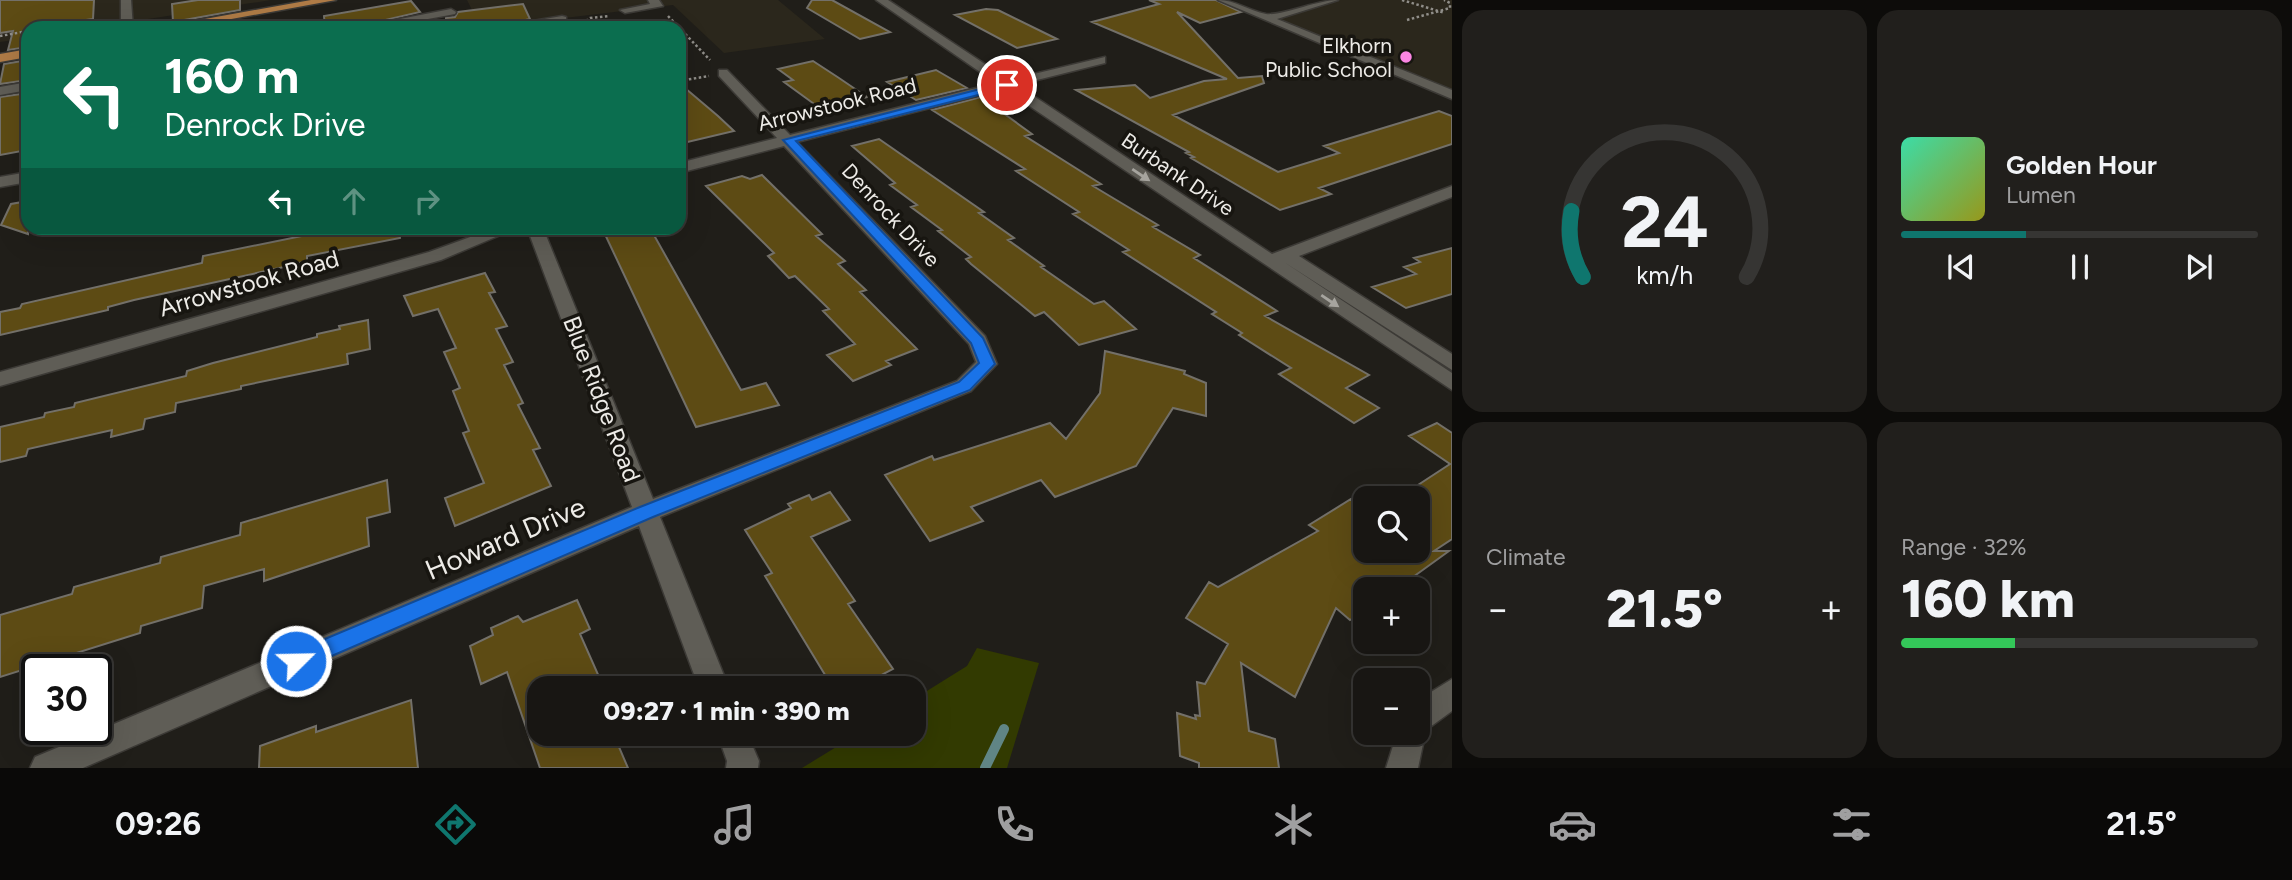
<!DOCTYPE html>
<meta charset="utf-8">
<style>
:root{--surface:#181613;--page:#211f1c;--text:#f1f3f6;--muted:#9f9fa0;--line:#363533;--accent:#0f766e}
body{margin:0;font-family:Figtree,sans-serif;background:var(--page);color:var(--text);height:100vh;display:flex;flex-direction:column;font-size:26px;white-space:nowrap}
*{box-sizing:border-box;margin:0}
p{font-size:23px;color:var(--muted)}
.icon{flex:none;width:38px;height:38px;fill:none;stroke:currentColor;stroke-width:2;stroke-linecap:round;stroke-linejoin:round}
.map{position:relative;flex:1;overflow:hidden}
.sheet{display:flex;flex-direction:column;gap:10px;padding:10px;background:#0d0c0a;width:840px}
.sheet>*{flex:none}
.top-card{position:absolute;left:21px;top:21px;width:665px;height:214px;border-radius:21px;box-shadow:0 7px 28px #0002,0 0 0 2px var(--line);background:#0b6e4f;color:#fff;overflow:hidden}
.fabs{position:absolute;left:1353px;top:486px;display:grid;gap:14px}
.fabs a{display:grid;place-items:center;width:77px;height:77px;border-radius:14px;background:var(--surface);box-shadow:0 7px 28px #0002,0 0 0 2px var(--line);font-size:35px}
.speed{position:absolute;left:21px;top:654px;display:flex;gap:14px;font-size:35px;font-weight:700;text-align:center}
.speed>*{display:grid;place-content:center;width:91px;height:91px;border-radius:50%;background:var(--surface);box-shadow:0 7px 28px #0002,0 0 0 2px var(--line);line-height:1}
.speed .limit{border:4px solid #111;border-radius:10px;background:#fff;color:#111}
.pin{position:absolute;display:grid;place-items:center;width:60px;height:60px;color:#fff;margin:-30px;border:4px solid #fff;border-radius:50%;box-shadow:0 2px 7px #0007}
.me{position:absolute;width:77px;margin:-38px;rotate:67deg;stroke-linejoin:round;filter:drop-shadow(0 0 5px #0008)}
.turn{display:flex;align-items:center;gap:24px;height:147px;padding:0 28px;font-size:32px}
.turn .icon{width:91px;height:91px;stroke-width:2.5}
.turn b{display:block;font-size:49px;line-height:60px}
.lanes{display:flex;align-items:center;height:66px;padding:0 28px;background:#0003;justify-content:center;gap:35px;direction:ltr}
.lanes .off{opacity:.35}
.big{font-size:52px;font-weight:800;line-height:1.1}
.sheet .tile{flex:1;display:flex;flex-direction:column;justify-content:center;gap:10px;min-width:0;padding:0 24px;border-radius:21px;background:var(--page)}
.sheet .dial{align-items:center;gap:0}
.dial svg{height:182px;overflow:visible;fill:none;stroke:var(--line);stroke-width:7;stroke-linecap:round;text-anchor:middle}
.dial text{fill:var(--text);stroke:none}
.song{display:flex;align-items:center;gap:21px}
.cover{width:84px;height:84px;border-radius:10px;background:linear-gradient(135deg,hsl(160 70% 55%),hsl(60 70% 35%))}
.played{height:7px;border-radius:4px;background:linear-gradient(90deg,var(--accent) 35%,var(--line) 35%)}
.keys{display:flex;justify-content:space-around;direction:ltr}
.heat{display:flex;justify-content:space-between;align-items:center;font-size:38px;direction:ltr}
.charge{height:10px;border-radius:5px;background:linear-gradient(90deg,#34c759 32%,var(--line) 0)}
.sheet .tiles{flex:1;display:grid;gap:10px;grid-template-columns:repeat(2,1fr)}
.trip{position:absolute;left:527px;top:676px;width:399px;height:70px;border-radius:21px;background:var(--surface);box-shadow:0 7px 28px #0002,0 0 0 2px var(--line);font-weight:800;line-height:70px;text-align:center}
.tab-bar{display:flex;height:112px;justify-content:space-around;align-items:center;background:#0a0908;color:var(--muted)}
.tab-bar .icon{width:49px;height:49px}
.tab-bar .on{color:var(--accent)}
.tab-bar b{font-size:32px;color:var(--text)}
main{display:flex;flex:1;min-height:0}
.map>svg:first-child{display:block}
.built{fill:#2b271c}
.green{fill:#323a01}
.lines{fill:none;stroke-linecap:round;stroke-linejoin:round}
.stream{stroke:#608585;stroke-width:10}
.building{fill:#5d4b14;stroke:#737069;stroke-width:2}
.minor-casing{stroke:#3c3a36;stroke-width:3}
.major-casing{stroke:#3c3a36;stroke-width:3}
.path{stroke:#908e89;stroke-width:2.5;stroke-dasharray:2.5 2.5;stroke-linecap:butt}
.minor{fill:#5f5d56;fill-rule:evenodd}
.major{fill:#af7b46;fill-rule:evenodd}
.oneway{fill:#a6a49e}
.route{fill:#1a73e8;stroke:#114b97;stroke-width:2}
.poi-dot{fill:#fc86e3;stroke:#171510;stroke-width:2.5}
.labels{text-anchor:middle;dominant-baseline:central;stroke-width:7;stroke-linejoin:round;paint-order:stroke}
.far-poi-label{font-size:21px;fill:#edebe7;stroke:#171510;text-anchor:end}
.far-street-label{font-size:21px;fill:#edebe7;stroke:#171510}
.street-label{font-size:24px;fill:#edebe7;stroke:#171510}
.near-street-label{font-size:28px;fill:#edebe7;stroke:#171510}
</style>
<main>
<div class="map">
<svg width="1452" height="768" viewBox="0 0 1452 768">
<rect width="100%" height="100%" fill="#201e19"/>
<path class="built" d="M0 0H271L90 28H28V38L0 42Z
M467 0H778L825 39 724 53 673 5 481 28Z
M1333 0H1452V95L1267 18Z"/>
<path class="green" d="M977 648 1039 663 1007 768H802L859 733H914V699L967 666Z"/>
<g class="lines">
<path class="stream" d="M985 768 1004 729"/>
</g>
<path class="building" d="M0 0H94L93 19 28 28V47L8 50 13 31 0 33Z
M198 0H240V10L173 22 172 4Z
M812 0H832L890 32 860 39 807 8Z
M1149 0H1216L1241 12 1200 23 1177 12 1238 78 1262 76 1264 83 1173 115 1278 172 1339 153 1324 146 1439 111 1452 116V144L1319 188 1331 194 1280 210 1191 158 1194 157 1186 153 1189 152 1076 90 1135 85 1150 98 1204 81 1227 79 1092 22 1159 4Z
M411 1 420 12 351 28H325L324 16Z
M523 4 530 19 489 28H446V18L455 17 458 12Z
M986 9 998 10 1057 39 1017 48 955 15Z
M28 60V80L0 84 4 64Z
M813 61 839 78 867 97 821 109 784 82 793 80 778 69Z
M936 70 967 88 916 100 887 82Z
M679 83 718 116 734 131 679 144Z
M28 93V130L22 151 0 155V97Z
M981 97 1032 134 1025 136 1101 184 1093 186 1158 225 1153 227 1200 255 1194 258 1277 311 1265 316 1369 375 1346 388 1379 408 1354 423 1279 374 1291 368 1239 335 1242 333 1212 314 1216 312 1123 252 1129 250 1073 214 1079 212 1016 171 1025 169 932 110Z
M879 139 984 212 979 213 1014 238 1008 240 1044 266 1041 267 1094 304 1104 301 1136 329 1079 345 1044 312 1035 316 971 264 966 259 971 257 938 231 942 230 911 207 917 205 890 185 895 183 852 146Z
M762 175 822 234 816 236 845 261 838 264 866 290 860 292 917 349 886 361 891 365 853 381 827 355 855 344 823 311 829 309 795 276 789 278 768 256 774 253 706 186 742 176 750 179Z
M28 201V234L1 225 11 204Z
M312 228H399L400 238 307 256V261L284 267 134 300 108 307V310L0 335V312L20 308 22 304 202 263 203 256 312 234Z
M602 228H650L741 390 766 383 779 405 696 427Z
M1452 248V294L1406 308 1372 287 1416 274 1404 267 1420 262 1414 258Z
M485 273 495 292 489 293 507 326 496 329 513 362 504 365 523 403 518 405 540 448 533 450 551 486 455 526 445 498 484 483 463 433 469 431 453 391 460 388 444 352 456 348 438 309 413 316 404 296Z
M368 320 370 349 347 354 348 364 241 386V389L176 403 175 412 145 419 143 429 111 437 112 430 28 449 26 456 0 462V427L44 417 45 413 74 407 75 403 186 376 187 371 213 363 317 337V334L340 329 339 326Z
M1105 351 1185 371 1184 374 1206 383V416L1173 408 1136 466 1055 497 1041 480 971 507 983 521 930 541 885 475 932 456 934 460 1050 423 1066 439 1100 393Z
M1437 423 1452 433V539L1434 551H1449L1395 590H1365V611L1350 620 1336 608 1295 697 1241 663 1249 731 1275 739 1279 768H1199V763L1180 756 1177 713 1196 719 1195 715 1200 716 1197 682 1205 684 1228 644 1186 618 1209 582 1218 587 1318 531 1309 525 1351 499 1365 508V551H1418V485L1450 464 1409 436Z
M387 480 390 512 367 518 369 546 264 581V569L204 586 202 608 141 626 140 633 0 677V615L72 594 74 587 160 563 161 557 240 535 241 523Z
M830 492 850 520 811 537 855 601 848 604 893 669 857 688H833L765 576 772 573 745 530 791 508 788 504 809 495 812 500Z
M577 600 590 629 580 634 604 688H539V733H613L628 768H540L507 672 481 684 470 646 493 635 491 628 518 616 523 622Z
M411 700 418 768H259L260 746 316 726V732Z"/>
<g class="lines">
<g class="minor-casing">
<path id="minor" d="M121 0H131L133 28H121Z
M648 0H659L663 6 625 13 620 10 650 4Z
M876 0H888L1009 80 1105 57V63L1017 85 1272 254 1452 186V197L1299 256 1452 354V370L1284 262 1452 373V390L1004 89 797 142 985 336 997 364 971 391 660 517 729 688H699L639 526 83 768H30L35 757 632 507 527 228H543L653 499 957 381 976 362 969 344 784 146 679 173V163L777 138 719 76V70H727L790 135 996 83Z
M1218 0C1236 0 1249 11 1266 14 1282 16 1317 0 1338 0L1277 19 1452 90V99Z
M451 9 456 12 455 14 379 28H354Z
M562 16 566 17V21L522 28H492Z
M28 82V90L0 95V87Z
M28 172V182L0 187V177Z
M495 228H517L441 260 0 386V372L429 252Z
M1452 679V711L1426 730 1418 768H1386L1397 733H1418V700Z
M717 733H747L759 761 758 768H726L727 761Z"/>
</g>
<g class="major-casing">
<path id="major" d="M311 0H336L182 28H155Z
M28 49V57L0 62V54Z"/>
</g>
<path class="path" d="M1402 0 1445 13
M668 16 710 60
M1407 20 1450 8V3L1444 0
M51 28H61
M587 28 583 23 590 18 609 16
M0 36 28 31
M679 81 709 76"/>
<use href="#minor" class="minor"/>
<use href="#major" class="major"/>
</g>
<defs><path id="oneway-solid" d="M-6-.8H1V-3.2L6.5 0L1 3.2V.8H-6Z" transform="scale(1.75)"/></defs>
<g class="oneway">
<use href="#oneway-solid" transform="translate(1141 175) rotate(34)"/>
<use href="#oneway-solid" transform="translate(1330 301) rotate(34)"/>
</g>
<path class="route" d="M1007 82 1010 87 796 141 983 338 995 364 970 390 653 517 304 668 296 671 289 668 286 661 289 654 640 507 959 382 979 363 971 343 783 140Z"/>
<circle class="poi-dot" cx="1406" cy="57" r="7"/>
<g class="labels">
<g class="far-poi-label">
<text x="1392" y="45">Elkhorn<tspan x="1392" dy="24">Public School</tspan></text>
</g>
<g class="far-street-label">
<text transform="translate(837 104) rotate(-14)">Arrowstook Road</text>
<text transform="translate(1178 174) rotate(34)">Burbank Drive</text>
<text transform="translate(891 215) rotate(47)">Denrock Drive</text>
</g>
<g class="street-label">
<text transform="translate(249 283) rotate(-16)">Arrowstook Road</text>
<text transform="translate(602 399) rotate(69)">Blue Ridge Road</text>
</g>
<g class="near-street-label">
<text transform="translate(505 538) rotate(-23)">Howard Drive</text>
</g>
</g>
</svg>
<div class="fabs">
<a><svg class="icon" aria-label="search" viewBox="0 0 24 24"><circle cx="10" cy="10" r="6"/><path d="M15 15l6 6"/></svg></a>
<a>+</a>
<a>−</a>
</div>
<div class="speed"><div class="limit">30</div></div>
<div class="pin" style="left:1007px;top:85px;background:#d93025"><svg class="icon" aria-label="arrive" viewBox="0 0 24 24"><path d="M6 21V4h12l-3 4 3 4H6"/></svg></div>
<svg class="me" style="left:296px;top:661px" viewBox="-20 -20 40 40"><circle r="17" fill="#1a73e8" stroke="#fff" stroke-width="3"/><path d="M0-11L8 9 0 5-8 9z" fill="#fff"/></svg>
<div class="trip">09:27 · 1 min · 390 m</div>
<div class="top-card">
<div class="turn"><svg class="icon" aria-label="left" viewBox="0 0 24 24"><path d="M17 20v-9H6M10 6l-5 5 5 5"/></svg><div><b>160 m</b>Denrock Drive</div></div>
<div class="lanes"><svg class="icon" aria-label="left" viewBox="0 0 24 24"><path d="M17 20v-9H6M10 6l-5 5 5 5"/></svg><svg class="icon off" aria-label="ahead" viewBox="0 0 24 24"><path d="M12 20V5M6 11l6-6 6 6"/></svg><svg class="icon off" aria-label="right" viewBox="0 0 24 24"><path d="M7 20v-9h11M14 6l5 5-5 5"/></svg></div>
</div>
</div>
<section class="sheet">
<div class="tiles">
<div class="tile dial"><svg viewBox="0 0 100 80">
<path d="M14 69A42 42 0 1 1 86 69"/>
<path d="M14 69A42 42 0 0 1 9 40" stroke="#0f766e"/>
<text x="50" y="56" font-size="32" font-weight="700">24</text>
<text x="50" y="72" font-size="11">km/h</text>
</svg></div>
<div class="tile">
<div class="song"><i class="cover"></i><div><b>Golden Hour</b><p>Lumen</p></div></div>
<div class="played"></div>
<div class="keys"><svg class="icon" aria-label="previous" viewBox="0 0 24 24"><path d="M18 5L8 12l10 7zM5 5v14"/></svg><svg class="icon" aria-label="pause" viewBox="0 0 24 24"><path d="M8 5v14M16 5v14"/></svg><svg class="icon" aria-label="next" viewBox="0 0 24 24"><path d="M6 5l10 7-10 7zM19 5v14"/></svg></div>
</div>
<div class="tile"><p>Climate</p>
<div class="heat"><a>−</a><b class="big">21.5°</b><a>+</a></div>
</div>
<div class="tile"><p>Range · 32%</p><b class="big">160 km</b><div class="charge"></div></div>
</div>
</section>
</main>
<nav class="tab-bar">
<b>09:26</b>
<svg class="icon on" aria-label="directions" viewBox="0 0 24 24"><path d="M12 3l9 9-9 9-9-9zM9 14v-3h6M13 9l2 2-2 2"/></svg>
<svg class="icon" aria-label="music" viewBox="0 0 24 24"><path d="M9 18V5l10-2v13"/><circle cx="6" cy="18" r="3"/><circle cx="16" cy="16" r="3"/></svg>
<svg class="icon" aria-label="phone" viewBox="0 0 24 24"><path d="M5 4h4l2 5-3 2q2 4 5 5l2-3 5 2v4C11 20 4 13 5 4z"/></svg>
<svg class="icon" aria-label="climate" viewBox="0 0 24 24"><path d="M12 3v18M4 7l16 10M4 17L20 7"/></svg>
<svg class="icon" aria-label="car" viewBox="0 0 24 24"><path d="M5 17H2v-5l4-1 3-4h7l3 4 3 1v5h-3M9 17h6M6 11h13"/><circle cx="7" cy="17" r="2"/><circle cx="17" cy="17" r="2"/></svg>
<svg class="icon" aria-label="filters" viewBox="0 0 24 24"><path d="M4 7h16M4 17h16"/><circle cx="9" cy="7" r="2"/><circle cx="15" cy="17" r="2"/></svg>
<b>21.5°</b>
</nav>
